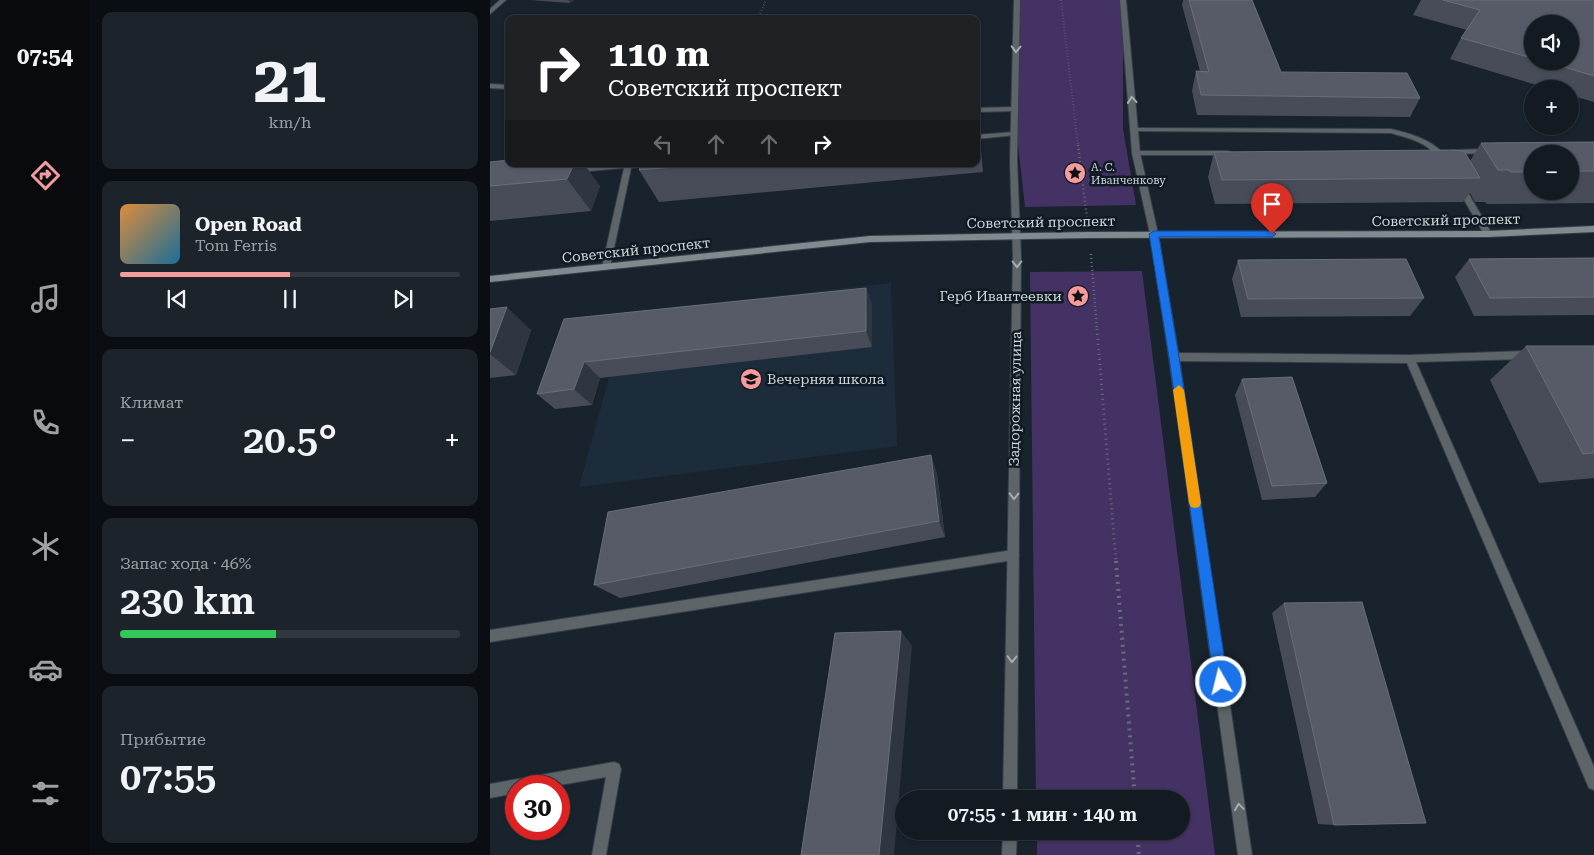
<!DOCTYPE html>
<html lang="ru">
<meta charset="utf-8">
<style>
:root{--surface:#131a22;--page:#1c232a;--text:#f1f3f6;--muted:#9da1a5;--line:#323840;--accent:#f59b9d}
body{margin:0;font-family:"Roboto Serif",serif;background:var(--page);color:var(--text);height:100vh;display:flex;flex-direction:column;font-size:19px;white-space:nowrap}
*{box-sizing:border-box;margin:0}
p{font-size:16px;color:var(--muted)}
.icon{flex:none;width:28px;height:28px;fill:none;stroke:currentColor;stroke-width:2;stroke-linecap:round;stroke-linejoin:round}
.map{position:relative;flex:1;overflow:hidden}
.details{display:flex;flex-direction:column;gap:12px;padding:12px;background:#0a0e13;width:400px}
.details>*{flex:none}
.top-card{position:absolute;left:15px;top:15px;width:475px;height:152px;border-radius:10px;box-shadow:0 1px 4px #0004,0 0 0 1px var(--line);background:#202124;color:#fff;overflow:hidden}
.tools{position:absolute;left:1034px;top:15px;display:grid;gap:10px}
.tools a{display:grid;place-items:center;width:55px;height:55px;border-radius:50%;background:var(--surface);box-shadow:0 1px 4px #0004,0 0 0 1px var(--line);font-size:25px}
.speed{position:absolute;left:15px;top:775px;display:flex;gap:10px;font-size:25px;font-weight:700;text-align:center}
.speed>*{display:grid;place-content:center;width:65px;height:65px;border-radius:50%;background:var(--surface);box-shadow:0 1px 4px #0004,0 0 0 1px var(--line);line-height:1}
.speed .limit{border:8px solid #d22;background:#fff;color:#111}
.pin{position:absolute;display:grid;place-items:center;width:42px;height:42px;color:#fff;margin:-51px -21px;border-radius:50% 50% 50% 0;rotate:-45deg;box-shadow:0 0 5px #0007}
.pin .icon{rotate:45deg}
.me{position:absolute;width:55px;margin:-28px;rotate:352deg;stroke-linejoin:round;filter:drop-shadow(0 0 4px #0008)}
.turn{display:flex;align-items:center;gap:18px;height:105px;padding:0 20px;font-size:22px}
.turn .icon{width:65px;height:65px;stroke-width:2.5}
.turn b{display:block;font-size:35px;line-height:42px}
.lanes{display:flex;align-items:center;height:48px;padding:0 20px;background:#0003;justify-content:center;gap:25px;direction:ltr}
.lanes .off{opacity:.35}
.big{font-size:38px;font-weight:600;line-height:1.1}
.details .card{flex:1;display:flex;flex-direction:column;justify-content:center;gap:8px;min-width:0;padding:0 18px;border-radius:10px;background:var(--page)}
.details .dial{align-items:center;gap:0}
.dial b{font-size:65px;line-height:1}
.song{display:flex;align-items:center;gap:15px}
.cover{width:60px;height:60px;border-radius:8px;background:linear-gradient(135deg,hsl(30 70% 55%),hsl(200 70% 35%))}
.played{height:5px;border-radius:2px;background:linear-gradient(90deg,var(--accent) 50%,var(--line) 50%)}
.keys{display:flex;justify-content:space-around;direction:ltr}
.heat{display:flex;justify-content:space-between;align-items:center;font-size:28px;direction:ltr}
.charge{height:8px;border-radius:4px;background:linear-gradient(90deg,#34c759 46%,var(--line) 0)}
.trip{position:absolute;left:405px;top:790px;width:295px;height:50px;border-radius:25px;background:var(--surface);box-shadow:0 1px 4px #0004,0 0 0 1px var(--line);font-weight:600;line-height:50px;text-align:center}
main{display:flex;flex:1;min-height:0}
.dock{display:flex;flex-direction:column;width:90px;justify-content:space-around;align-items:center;background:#080a0e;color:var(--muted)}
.dock .icon{width:35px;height:35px}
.dock .selected{color:var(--accent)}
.dock b{font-size:22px;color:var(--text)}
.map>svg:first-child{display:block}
.built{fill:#1d2c3a}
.green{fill:#443264}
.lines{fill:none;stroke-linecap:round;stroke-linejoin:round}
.lane-casing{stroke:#363f49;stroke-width:2}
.street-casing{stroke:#363f49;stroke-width:2}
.secondary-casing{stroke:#363f49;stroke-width:2}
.path-far3{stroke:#666f77;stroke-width:2;stroke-dasharray:0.5 2.5;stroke-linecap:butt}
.path-far2{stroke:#666f77;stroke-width:2.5;stroke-dasharray:1 3;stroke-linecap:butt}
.path-far1{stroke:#666f77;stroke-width:3;stroke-dasharray:1 4;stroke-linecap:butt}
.path{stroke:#666f77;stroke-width:4;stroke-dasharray:2 5;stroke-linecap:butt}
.lane{fill:#5d6568;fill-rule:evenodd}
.street{fill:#5d6568;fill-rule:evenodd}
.secondary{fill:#7f8b8f;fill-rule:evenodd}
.wall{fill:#484c59;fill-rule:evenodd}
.shaded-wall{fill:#2f3641}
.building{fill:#565b67;stroke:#696e79}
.oneway{stroke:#a6aeb3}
.route{fill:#1a73e8;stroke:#114b97}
.slow{fill:#f59e0b}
.labels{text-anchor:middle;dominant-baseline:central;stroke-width:5;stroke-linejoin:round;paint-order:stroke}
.far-poi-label{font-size:11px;fill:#ced5db;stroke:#0f1a23;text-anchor:start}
.street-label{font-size:14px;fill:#ced5db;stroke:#0f1a23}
.poi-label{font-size:14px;fill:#ced5db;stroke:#0f1a23;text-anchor:end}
</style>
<main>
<nav class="dock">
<b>07:54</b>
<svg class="icon selected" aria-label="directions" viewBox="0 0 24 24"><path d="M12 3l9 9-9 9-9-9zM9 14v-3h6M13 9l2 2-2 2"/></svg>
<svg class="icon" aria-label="music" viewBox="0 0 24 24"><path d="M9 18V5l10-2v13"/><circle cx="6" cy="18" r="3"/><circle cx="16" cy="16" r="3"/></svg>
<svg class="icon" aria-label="phone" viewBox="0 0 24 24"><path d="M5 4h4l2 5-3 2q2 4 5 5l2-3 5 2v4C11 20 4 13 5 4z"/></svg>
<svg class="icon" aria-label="climate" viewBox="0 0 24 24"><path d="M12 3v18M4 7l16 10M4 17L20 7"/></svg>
<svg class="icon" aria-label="car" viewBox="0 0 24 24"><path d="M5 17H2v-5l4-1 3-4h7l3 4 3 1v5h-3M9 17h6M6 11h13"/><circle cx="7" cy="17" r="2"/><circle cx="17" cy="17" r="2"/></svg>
<svg class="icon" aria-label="filters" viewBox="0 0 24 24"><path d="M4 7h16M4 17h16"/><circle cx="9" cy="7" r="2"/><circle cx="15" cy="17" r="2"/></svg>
</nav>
<section class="details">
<div class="card dial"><b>21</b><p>km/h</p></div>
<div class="card">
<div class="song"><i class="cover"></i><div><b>Open Road</b><p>Tom Ferris</p></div></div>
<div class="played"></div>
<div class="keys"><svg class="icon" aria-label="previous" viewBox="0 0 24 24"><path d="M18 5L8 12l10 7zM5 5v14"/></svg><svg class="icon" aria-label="pause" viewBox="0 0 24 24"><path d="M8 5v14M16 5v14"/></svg><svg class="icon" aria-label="next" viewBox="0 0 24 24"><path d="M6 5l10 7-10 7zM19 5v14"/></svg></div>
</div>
<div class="card"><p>Климат</p>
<div class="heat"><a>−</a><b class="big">20.5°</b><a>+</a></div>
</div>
<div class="card"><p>Запас хода · 46%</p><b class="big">230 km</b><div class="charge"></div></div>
<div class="card"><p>Прибытие</p><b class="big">07:55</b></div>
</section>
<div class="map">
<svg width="1104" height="855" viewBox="0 0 1104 855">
<rect width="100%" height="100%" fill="#19232d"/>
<path class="built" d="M401 283 407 446 89 487 137 312Z"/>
<path class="green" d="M524 0H633V129L646 205 535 207 524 109Z
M652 271 725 855H547V831H691V799H546L540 272Z"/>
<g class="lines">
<g class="lane-casing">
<path id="lane" d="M0 84 19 85V89L0 88Z
M486 108 524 107 527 109 524 111 486 112Z
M645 128 901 129C922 134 944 140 957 158L956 160H950C939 143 919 138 901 133L643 131V129Z
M524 132 528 134 526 135 486 139V135Z
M998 149H1001V153L963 154 959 152 963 150Z
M643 151H738L742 153 738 155H646L642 153Z
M132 164H160L156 166 141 168 120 267 116 270 112 267 134 168 86 172 82 170 86 168Z
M967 184H973L1002 234 1001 236H995L966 186Z
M1038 351 1043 355 1038 359 926 362 1104 767V790L1099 788 917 363 684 361 679 357 684 353 920 355Z
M523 550 527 551 529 555 527 559 523 560 0 642V630Z
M124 762 129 764 131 769 116 855H102L116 777 64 786H26V793L0 798V784Z"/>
</g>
<g class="street-casing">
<path id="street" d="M10 0H16L0 14V9Z
M524 0H530L527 161 531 257 527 799H513L523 257 520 161Z
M630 0H636L650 153 668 234 689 357 762 855H748L679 357 660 234 642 153Z
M513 831H527L526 855H512Z"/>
</g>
<g class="secondary-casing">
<path id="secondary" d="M1104 226V232L998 237 599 238 380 242 0 282V276L380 236 599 232 998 231Z"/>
</g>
<path class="path-far3" d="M571 0 588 146
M268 19 276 0"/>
<path class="path-far2" d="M588 145 597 218
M601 254 607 330"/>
<path class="path-far1" d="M607 329 626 562"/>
<path class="path" d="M626 561 645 799
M647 831 649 855"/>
<use href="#lane" class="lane"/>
<use href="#street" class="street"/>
<use href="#secondary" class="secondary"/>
</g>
<path class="wall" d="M40 0H84L80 3Z
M693 0H762L791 72 930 98 920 117 707 115 702 91 706 71H710L692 5Z
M931 0H1104V102L1080 95V89H1060L960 59 971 38 977 30 923 15ZM1042 24 1080 61H1042Z
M486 118 490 140 493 172 169 202 149 170 151 164H486Z
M1104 142V203L997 204 995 202H985L980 193 973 202 725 204 718 177 724 152 980 161 991 143ZM1042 154H1080V191H1042Z
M0 162 110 186 101 211 0 221Z
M1104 258V315L984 316 965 277 979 259Z
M748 260 934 298 920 316 751 317 742 279Z
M376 288 382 305V347L110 378 102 405 65 409 47 394 74 319Z
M0 309 41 330 26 375 0 378Z
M1036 346H1104V478L1049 483 1000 380Z
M752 379 837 483 825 497 772 500 745 395Z
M441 455 447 474 455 537 130 598 104 585Z
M794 603 844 825 828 824 782 613Z"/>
<path class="shaded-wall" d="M78 0H84L80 3Z
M84 164H94L110 186 101 211 77 179Z
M376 288 382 305V347L376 331Z
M17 307 41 330 26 375 0 354Z
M94 362 110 378 102 405 84 389Z
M441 455 447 474 455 537 449 521Z
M411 631 422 646 404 855H389Z"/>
<path class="building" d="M699 0H762L791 72 917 73 930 98 711 95 706 71 719 72Z
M953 0H1104V76L1054 61H1080V24H1042V58L971 38 990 10Z
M486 118 490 140H486Z
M1104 142V171H1080V154H1042V172H1020L1019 170H1008L991 143Z
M961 150 974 151 990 178 732 180 724 152Z
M19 160V164H84L77 179 0 186V162Z
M151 164H220L149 170Z
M1104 258V297L1000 298 979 259Z
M916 259 934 298 758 299 748 260Z
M376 288V331L94 362 84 389 47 394 74 319Z
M17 307 0 352V309Z
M1036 346H1104V453L1093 454Z
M802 377 837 483 782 486 752 379Z
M441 455 449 521 104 585 118 512Z
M872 602 936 823 844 825 794 603Z
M411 631 389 855H311L345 633Z"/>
<defs><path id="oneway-chevron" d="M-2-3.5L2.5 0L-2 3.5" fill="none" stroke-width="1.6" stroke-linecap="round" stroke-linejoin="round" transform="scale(1.25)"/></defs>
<g class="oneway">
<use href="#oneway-chevron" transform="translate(526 49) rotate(92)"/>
<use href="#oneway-chevron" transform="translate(642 100) rotate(-95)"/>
<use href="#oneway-chevron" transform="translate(527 264) rotate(90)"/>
<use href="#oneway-chevron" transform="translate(524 496) rotate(91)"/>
<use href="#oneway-chevron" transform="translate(522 659) rotate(91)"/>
<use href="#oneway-chevron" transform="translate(749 807) rotate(-98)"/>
</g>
<path class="route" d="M664 231H782L786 234 782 237H669L689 357 738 682 736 688 731 690 726 688 724 682 679 357 659 234Z"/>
<path class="slow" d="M689 385 694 390 711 503 709 507 705 508 701 507 699 503 683 390Z"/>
<defs>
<g id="sight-disc" transform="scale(1.125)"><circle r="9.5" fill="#f59b9d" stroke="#0f1a23"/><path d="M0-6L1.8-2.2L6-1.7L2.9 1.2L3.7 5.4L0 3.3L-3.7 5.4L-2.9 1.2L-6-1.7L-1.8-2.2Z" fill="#111"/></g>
<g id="school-disc" transform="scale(1.125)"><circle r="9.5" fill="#f59b9d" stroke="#0f1a23"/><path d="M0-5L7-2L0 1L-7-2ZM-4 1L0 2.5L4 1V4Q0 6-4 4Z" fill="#111"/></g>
</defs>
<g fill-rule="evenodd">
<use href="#sight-disc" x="585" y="173"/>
<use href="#sight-disc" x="588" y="296"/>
<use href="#school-disc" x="261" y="379"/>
</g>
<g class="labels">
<g class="far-poi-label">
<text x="601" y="167">А. С.<tspan x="601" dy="13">Иванченкову</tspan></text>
</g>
<g class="street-label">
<text transform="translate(956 220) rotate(-1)">Советский проспект</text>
<text transform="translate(551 222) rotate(-1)">Советский проспект</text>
<text transform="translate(146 250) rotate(-6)">Советский проспект</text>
<text transform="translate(525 399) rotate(-89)">Задорожная улица</text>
</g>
<g class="poi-label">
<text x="572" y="296">Герб Ивантеевки</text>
<text x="277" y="379" text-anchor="start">Вечерняя школа</text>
</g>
</g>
</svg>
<div class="tools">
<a><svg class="icon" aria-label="sound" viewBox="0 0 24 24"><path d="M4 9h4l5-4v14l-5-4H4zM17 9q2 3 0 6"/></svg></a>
<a>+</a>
<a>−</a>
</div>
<div class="speed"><div class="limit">30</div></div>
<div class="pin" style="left:782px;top:234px;background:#d93025"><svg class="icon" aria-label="arrive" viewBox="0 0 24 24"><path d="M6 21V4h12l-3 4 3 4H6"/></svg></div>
<svg class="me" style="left:731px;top:682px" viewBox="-20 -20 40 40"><circle r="17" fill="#1a73e8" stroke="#fff" stroke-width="3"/><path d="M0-11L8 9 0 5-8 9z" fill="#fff"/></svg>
<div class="trip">07:55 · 1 мин · 140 m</div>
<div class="top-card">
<div class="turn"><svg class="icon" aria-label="right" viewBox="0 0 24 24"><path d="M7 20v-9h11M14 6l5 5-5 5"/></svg><div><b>110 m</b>Советский проспект</div></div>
<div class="lanes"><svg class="icon off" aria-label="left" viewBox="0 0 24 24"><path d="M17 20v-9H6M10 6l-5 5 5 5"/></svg><svg class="icon off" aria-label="ahead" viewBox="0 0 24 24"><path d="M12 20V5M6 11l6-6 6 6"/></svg><svg class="icon off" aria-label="ahead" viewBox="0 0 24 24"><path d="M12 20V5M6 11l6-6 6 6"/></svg><svg class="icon" aria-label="right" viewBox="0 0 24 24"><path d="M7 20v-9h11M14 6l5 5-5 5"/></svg></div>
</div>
</div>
</main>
